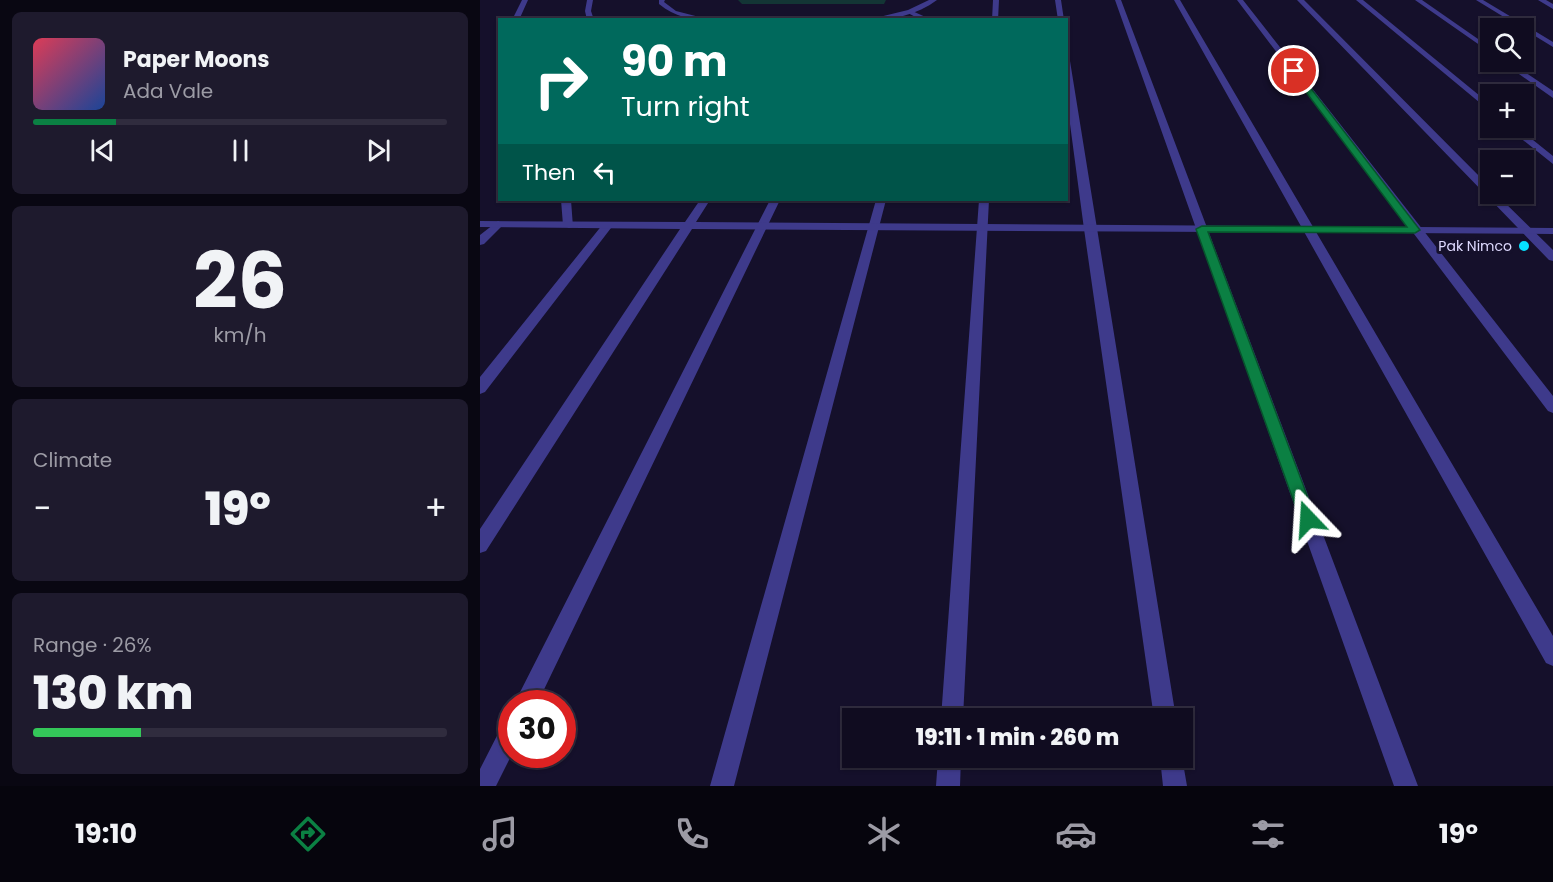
<!DOCTYPE html>
<meta charset="utf-8">
<style>
:root{--surface:#100c20;--page:#1e1a2d;--text:#f1f3f6;--muted:#9c9ba5;--line:#302c3e;--accent:#0b8043}
body{margin:0;font-family:Poppins,sans-serif;background:var(--page);color:var(--text);height:100vh;display:flex;flex-direction:column;font-size:22px;white-space:nowrap}
*{box-sizing:border-box;margin:0}
p{font-size:20px;color:var(--muted)}
.icon{flex:none;width:33px;height:33px;fill:none;stroke:currentColor;stroke-width:2;stroke-linecap:round;stroke-linejoin:round}
.map{position:relative;flex:1;overflow:hidden}
.drawer{display:flex;flex-direction:column;gap:12px;padding:12px;background:#090712;width:480px}
.drawer>*{flex:none}
.guide{position:absolute;left:18px;top:18px;width:570px;height:183px;border-radius:0px;box-shadow:0 2px 4px #0004,0 0 0 2px var(--line);background:#00695c;color:#fff;overflow:hidden}
.fabs{position:absolute;left:1000px;top:18px;display:grid;gap:12px}
.fabs a{display:grid;place-items:center;width:54px;height:54px;border-radius:0px;background:var(--surface);box-shadow:0 2px 4px #0004,0 0 0 2px var(--line);font-size:30px}
.speed{position:absolute;left:18px;top:690px;display:flex;gap:12px;font-size:30px;font-weight:700;text-align:center}
.speed>*{display:grid;place-content:center;width:78px;height:78px;border-radius:50%;background:var(--surface);box-shadow:0 2px 4px #0004,0 0 0 2px var(--line);line-height:1}
.speed .limit{border:9px solid #d22;background:#fff;color:#111}
.pin{position:absolute;display:grid;place-items:center;width:51px;height:51px;color:#fff;margin:-26px;border:3px solid #fff;border-radius:50%;box-shadow:0 2px 6px #0007}
.me{position:absolute;width:66px;margin:-33px;rotate:340deg;stroke-linejoin:round;filter:drop-shadow(0 0 4px #0008)}
.turn{display:flex;align-items:center;gap:21px;height:126px;padding:0 24px;font-size:27px}
.turn .icon{width:78px;height:78px;stroke-width:2.5}
.turn b{display:block;font-size:42px;line-height:51px}
.then{display:flex;align-items:center;height:57px;padding:0 24px;background:#0003;gap:12px;font-size:22px}
.big{font-size:45px;font-weight:800;line-height:1.1}
.drawer .tile{flex:1;display:flex;flex-direction:column;justify-content:center;gap:9px;min-width:0;padding:0 21px;border-radius:9px;background:var(--page)}
.drawer .dial{align-items:center;gap:0}
.dial b{font-size:78px;line-height:1}
.song{display:flex;align-items:center;gap:18px}
.cover{width:72px;height:72px;border-radius:9px;background:linear-gradient(135deg,hsl(350 70% 55%),hsl(220 70% 35%))}
.played{height:6px;border-radius:3px;background:linear-gradient(90deg,var(--accent) 20%,var(--line) 20%)}
.keys{display:flex;justify-content:space-around;direction:ltr}
.heat{display:flex;justify-content:space-between;align-items:center;font-size:33px;direction:ltr}
.charge{height:9px;border-radius:4px;background:linear-gradient(90deg,#34c759 26%,var(--line) 0)}
.trip{position:absolute;left:362px;top:708px;width:351px;height:60px;border-radius:0px;background:var(--surface);box-shadow:0 2px 4px #0004,0 0 0 2px var(--line);font-weight:800;line-height:60px;text-align:center}
.dock{display:flex;height:96px;justify-content:space-around;align-items:center;background:#06050d;color:var(--muted)}
.dock .icon{width:42px;height:42px}
.dock .selected{color:var(--accent)}
.dock b{font-size:27px;color:var(--text)}
main{display:flex;flex:1;min-height:0}
.map>svg:first-child{display:block}
.green{fill:#133535}
.lines{fill:none;stroke-linecap:round;stroke-linejoin:round}
.minor{fill:#3e3a8b;fill-rule:evenodd}
.tertiary{fill:#3e3a8b;fill-rule:evenodd}
.route{fill:#0b8043;stroke:#07532c;stroke-width:1.5}
.poi-dot{fill:#06e3ff;stroke:#15102b;stroke-width:2}
.labels{text-anchor:middle;dominant-baseline:central;stroke-width:6;stroke-linejoin:round;paint-order:stroke}
.far-poi-label{font-size:14px;fill:#dfdaff;stroke:#15102b;text-anchor:end}
</style>
<main>
<section class="drawer">
<div class="tile">
<div class="song"><i class="cover"></i><div><b>Paper Moons</b><p>Ada Vale</p></div></div>
<div class="played"></div>
<div class="keys"><svg class="icon" aria-label="previous" viewBox="0 0 24 24"><path d="M18 5L8 12l10 7zM5 5v14"/></svg><svg class="icon" aria-label="pause" viewBox="0 0 24 24"><path d="M8 5v14M16 5v14"/></svg><svg class="icon" aria-label="next" viewBox="0 0 24 24"><path d="M6 5l10 7-10 7zM19 5v14"/></svg></div>
</div>
<div class="tile dial"><b>26</b><p>km/h</p></div>
<div class="tile"><p>Climate</p>
<div class="heat"><a>−</a><b class="big">19°</b><a>+</a></div>
</div>
<div class="tile"><p>Range · 26%</p><b class="big">130 km</b><div class="charge"></div></div>
</section>
<div class="map">
<svg width="1073" height="786" viewBox="0 0 1073 786">
<rect width="100%" height="100%" fill="#15102b"/>
<path class="green" d="M258 0H406L404 4H262Z"/>
<g class="lines">
<path class="minor" d="M42 0H48L39 20H32Z
M107 0H113L111 11 114 20H107L105 11Z
M513 0H519L518 20H512Z
M575 0H581L584 20H578Z
M635 0H641L938 786H914Z
M694 0H700L1073 636V666L1066 663Z
M757 0H763L1073 396V413L1068 411Z
M817 0H824L1011 188V194H1016L1073 250V261L1069 260Z
M876 0H883L1011 105V112Z
M935 0H942L1011 48V53Z
M996 0H1003L1073 42V47Z
M1058 0H1066L1073 4V9Z
M430 10 450 19 451 20H441L428 13Z
M586 59 590 61 696 718H674L604 229 586 94Z
M1022 62H1030L1073 91V98Z
M1028 128H1038L1073 156V164Z
M81 200H91L93 227 89 228 83 225Z
M290 200H300L57 704H34Z
M396 200H406L254 786H230Z
M499 200H509L483 718H461Z
M18 221 24 224 4 244 0 245V235Z
M127 223 133 226 131 228 5 392 0 394V377L123 224Z
M32 719V754L16 786H0V769L24 722Z
M702 757 707 786H683L680 758Z
M458 758H481L480 786H456Z"/>
<path class="tertiary" d="M179 0H185L184 2 196 11 231 20C211 20 195 17 179 4Z
M449 0H457C437 15 412 20 387 20L428 10Z
M220 200H230L216 222 1073 228V234L212 229 6 551 0 553V529L200 229 0 227V221L205 222Z"/>
</g>
<path class="route" d="M811 69H816L940 230 935 233 728 232 836 519 834 524 828 526 822 524 820 519 716 229 722 226 927 227 811 72Z"/>
<circle class="poi-dot" cx="1044" cy="246" r="6"/>
<g class="labels">
<g class="far-poi-label">
<text x="1032" y="246">Pak Nimco</text>
</g>
</g>
</svg>
<div class="fabs">
<a><svg class="icon" aria-label="search" viewBox="0 0 24 24"><circle cx="10" cy="10" r="6"/><path d="M15 15l6 6"/></svg></a>
<a>+</a>
<a>−</a>
</div>
<div class="speed"><div class="limit">30</div></div>
<div class="pin" style="left:814px;top:71px;background:#d93025"><svg class="icon" aria-label="arrive" viewBox="0 0 24 24"><path d="M6 21V4h12l-3 4 3 4H6"/></svg></div>
<svg class="me" style="left:828px;top:519px" viewBox="-20 -20 40 40"><path d="M0-17L14 15 0 8-14 15z" fill="#0b8043" stroke="#fff" stroke-width="4"/></svg>
<div class="trip">19:11 · 1 min · 260 m</div>
<div class="guide">
<div class="turn"><svg class="icon" aria-label="right" viewBox="0 0 24 24"><path d="M7 20v-9h11M14 6l5 5-5 5"/></svg><div><b>90 m</b>Turn right</div></div>
<div class="then">Then<svg class="icon" aria-label="left" viewBox="0 0 24 24"><path d="M17 20v-9H6M10 6l-5 5 5 5"/></svg></div>
</div>
</div>
</main>
<nav class="dock">
<b>19:10</b>
<svg class="icon selected" aria-label="directions" viewBox="0 0 24 24"><path d="M12 3l9 9-9 9-9-9zM9 14v-3h6M13 9l2 2-2 2"/></svg>
<svg class="icon" aria-label="music" viewBox="0 0 24 24"><path d="M9 18V5l10-2v13"/><circle cx="6" cy="18" r="3"/><circle cx="16" cy="16" r="3"/></svg>
<svg class="icon" aria-label="phone" viewBox="0 0 24 24"><path d="M5 4h4l2 5-3 2q2 4 5 5l2-3 5 2v4C11 20 4 13 5 4z"/></svg>
<svg class="icon" aria-label="climate" viewBox="0 0 24 24"><path d="M12 3v18M4 7l16 10M4 17L20 7"/></svg>
<svg class="icon" aria-label="car" viewBox="0 0 24 24"><path d="M5 17H2v-5l4-1 3-4h7l3 4 3 1v5h-3M9 17h6M6 11h13"/><circle cx="7" cy="17" r="2"/><circle cx="17" cy="17" r="2"/></svg>
<svg class="icon" aria-label="filters" viewBox="0 0 24 24"><path d="M4 7h16M4 17h16"/><circle cx="9" cy="7" r="2"/><circle cx="15" cy="17" r="2"/></svg>
<b>19°</b>
</nav>
